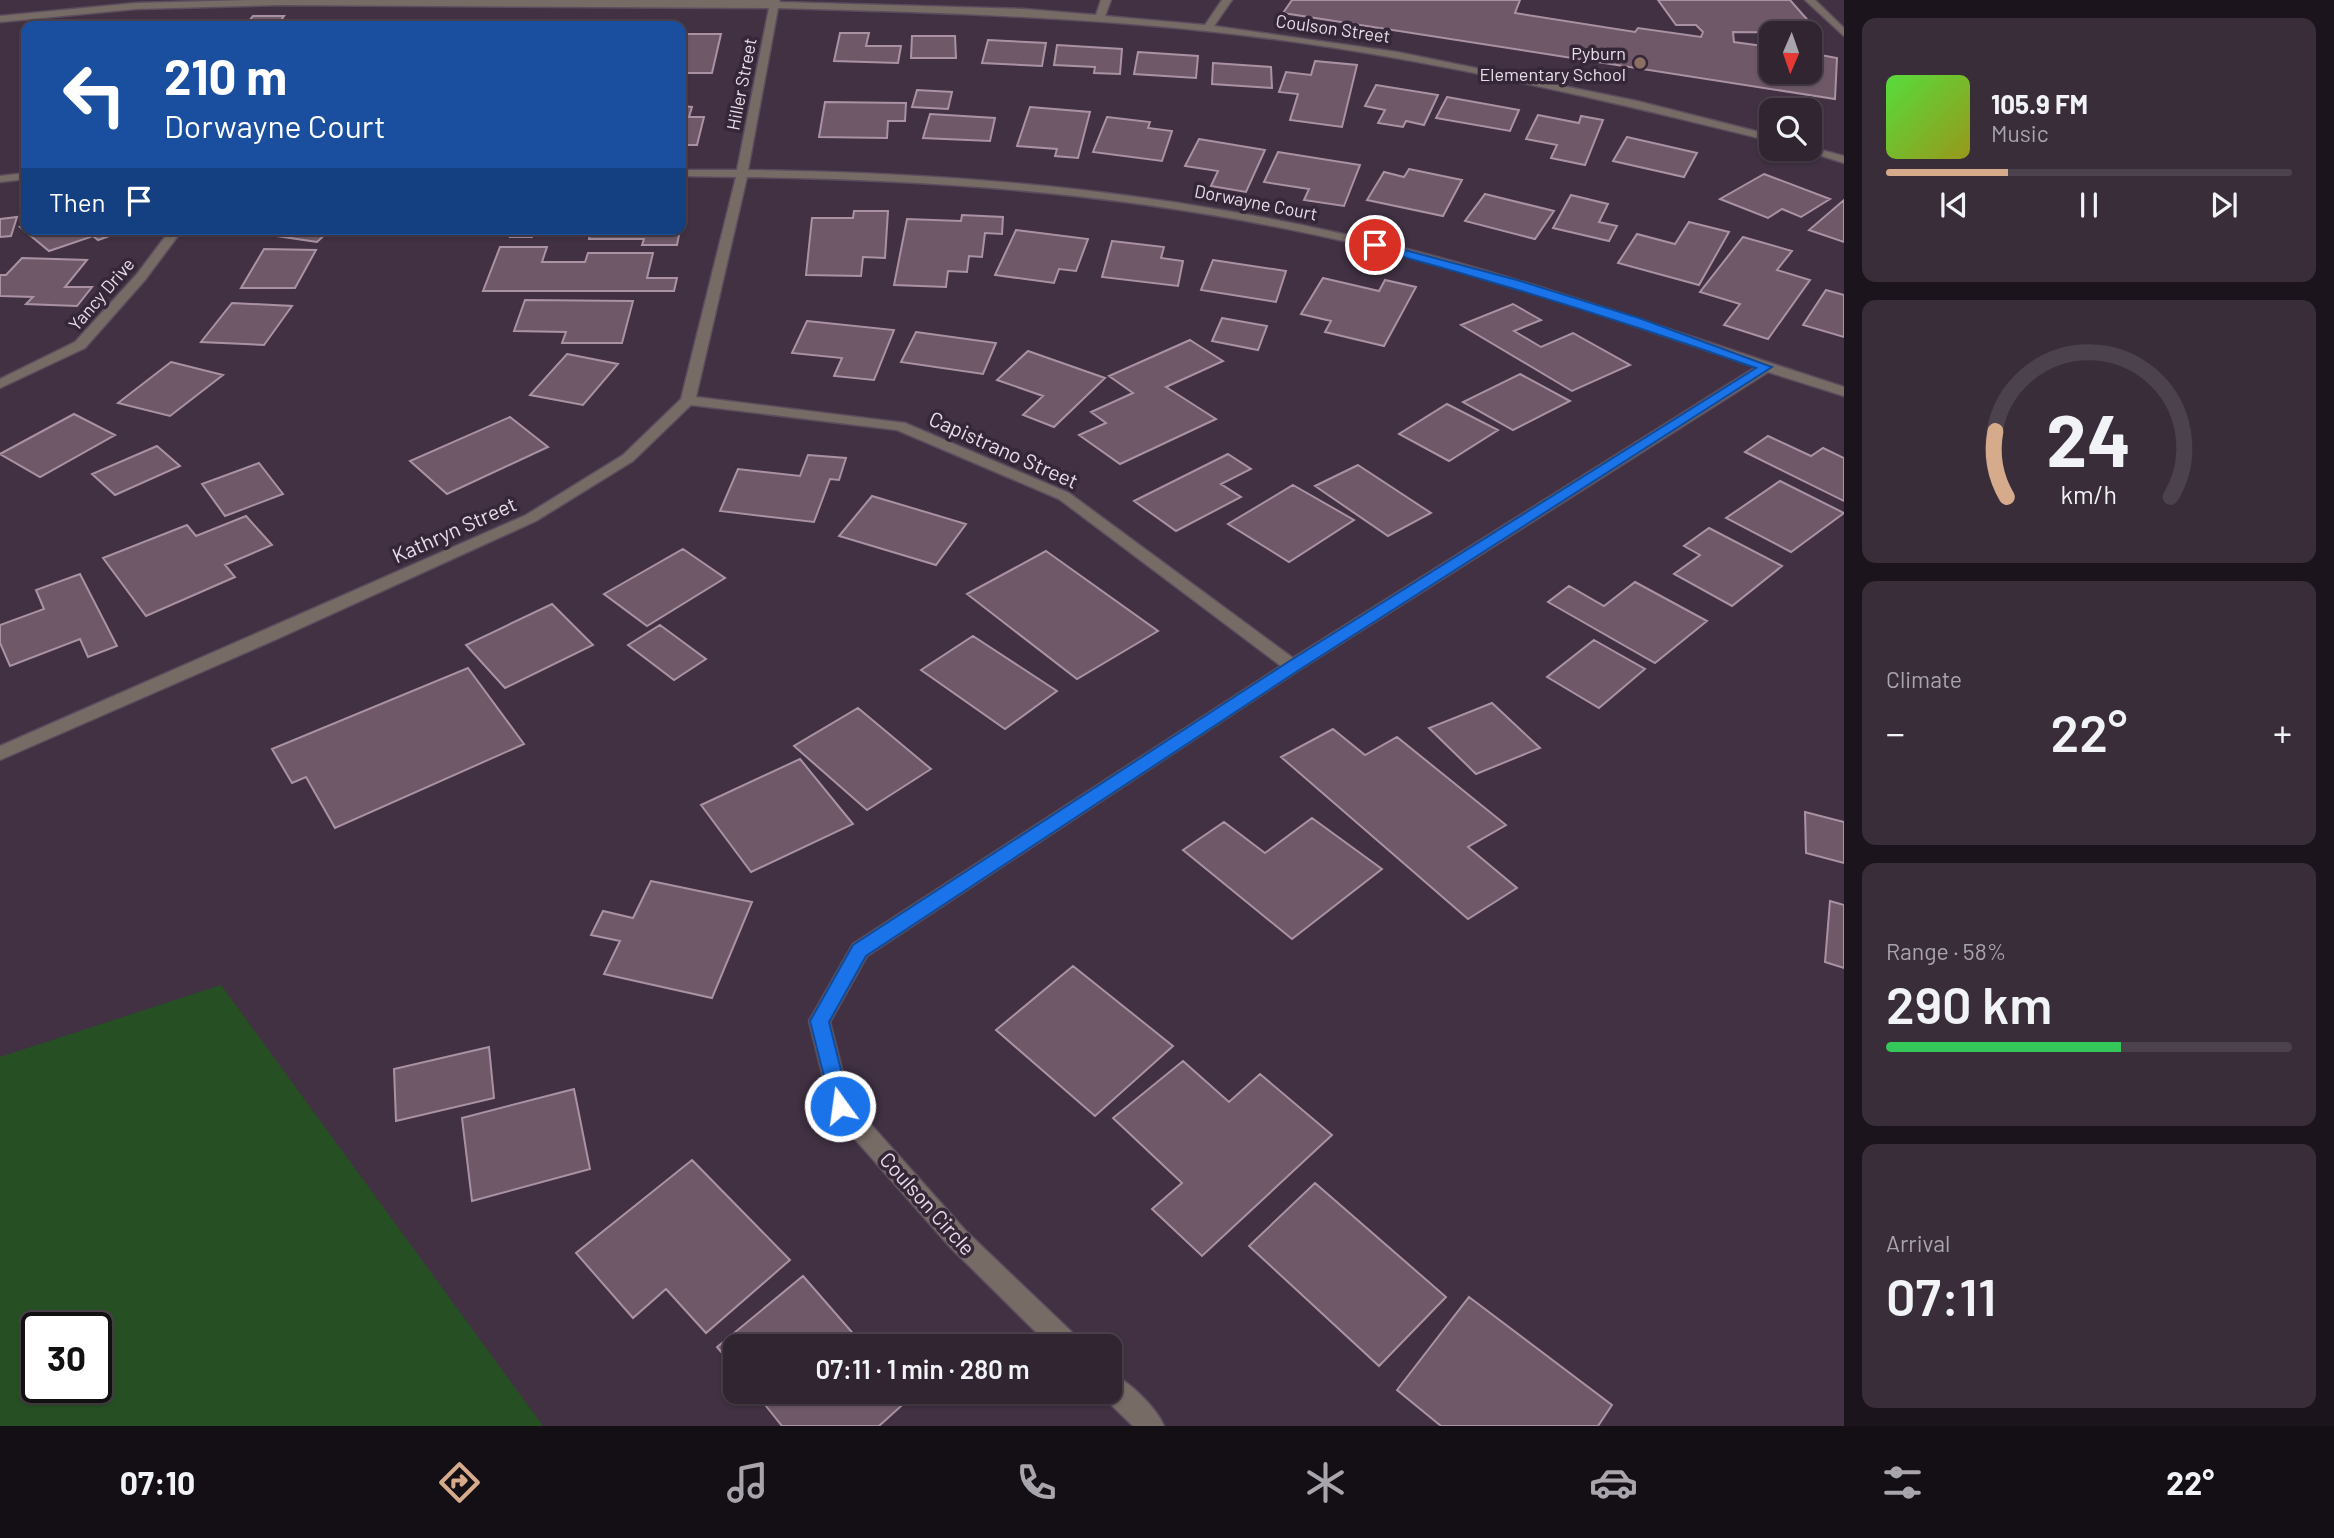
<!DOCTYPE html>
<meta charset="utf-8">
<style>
:root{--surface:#312532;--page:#392d3a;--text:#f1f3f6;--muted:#a8a5ac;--line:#4c424d;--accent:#d6ab8b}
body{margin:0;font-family:Barlow,sans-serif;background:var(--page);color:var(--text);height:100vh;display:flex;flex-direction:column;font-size:26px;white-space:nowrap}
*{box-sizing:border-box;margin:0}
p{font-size:23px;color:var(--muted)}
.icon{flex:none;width:38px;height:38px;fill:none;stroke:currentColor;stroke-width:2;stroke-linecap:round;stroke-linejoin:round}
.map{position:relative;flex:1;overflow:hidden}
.drawer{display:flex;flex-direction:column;gap:18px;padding:18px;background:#1b141c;width:490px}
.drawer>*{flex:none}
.banner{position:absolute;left:21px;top:21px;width:665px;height:214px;border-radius:14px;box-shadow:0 2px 5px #0004,0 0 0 2px var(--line);background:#1a4fa0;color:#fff;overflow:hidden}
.needle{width:46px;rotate:182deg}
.fabs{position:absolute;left:1759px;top:21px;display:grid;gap:14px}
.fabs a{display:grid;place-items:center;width:63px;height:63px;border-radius:14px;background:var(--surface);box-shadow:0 2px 5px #0004,0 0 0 2px var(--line);font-size:35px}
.speed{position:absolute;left:21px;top:1312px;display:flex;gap:14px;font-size:35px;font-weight:700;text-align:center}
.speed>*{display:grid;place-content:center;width:91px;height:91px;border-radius:50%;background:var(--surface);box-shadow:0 2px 5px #0004,0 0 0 2px var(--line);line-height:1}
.speed .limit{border:4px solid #111;border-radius:10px;background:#fff;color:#111}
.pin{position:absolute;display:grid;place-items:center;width:60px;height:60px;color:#fff;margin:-30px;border:4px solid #fff;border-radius:50%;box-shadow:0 2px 7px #0007}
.me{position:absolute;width:77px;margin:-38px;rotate:346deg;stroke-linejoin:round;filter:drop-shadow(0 0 5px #0008)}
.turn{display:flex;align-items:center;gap:24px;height:147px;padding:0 28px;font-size:32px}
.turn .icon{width:91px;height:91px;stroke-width:2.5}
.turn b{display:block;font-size:49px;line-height:60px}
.then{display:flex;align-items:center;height:66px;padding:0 28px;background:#0003;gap:14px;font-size:26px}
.big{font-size:52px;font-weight:600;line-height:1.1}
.drawer .widget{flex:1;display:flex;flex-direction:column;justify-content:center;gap:10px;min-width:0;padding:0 24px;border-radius:14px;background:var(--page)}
.drawer .dial{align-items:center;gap:0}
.dial svg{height:182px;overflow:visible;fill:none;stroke:var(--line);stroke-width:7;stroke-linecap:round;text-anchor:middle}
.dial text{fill:var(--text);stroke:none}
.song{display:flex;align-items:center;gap:21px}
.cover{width:84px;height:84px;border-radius:10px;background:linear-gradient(135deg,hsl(110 70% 55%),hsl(60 70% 35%))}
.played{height:7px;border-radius:4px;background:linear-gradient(90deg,var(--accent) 30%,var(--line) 30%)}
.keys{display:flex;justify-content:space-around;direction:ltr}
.heat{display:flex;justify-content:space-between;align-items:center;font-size:38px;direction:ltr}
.charge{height:10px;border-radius:5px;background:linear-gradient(90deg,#34c759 58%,var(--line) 0)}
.trip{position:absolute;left:723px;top:1334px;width:399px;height:70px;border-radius:14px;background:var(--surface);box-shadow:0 2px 5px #0004,0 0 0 2px var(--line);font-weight:600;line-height:70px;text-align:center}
.menu{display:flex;height:112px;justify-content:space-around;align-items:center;background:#140f14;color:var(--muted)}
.menu .icon{width:49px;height:49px}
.menu .selected{color:var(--accent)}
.menu b{font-size:32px;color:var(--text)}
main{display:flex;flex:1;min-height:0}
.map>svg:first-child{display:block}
.green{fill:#265023;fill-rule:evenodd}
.building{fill:#6f5969;stroke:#aa92a3;stroke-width:2}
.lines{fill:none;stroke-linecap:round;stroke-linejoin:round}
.minor-casing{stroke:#5c4d5e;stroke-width:3}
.minor{fill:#766b65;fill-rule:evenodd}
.route{fill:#1a73e8;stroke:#114b97;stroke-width:2}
.education-dot{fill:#8d6e63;stroke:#362738;stroke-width:2.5}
.labels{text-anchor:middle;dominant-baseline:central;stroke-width:7;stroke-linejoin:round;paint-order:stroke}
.far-street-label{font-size:18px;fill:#e7dde9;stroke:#362738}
.far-poi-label{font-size:18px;fill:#e7dde9;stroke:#362738;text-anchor:end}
.street-label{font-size:21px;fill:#e7dde9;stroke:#362738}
</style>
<main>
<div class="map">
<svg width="1844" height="1426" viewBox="0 0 1844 1426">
<rect width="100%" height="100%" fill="#413143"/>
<path class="green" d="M221 985 543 1426H0V1057ZM37 1328H96V1388H37Z"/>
<path class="building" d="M1292 0H1520L1515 13 1635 32 1638 28 1701 37 1703 32 1696 25H1676L1658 0H1790L1819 33 1733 32 1734 42 1771 47V72H1810V53L1837 58 1835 99 1283 13Z
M253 16H284L277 26H245Z
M840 33H869L866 46H901L898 63 834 61Z
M681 34H721L712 73H681L685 52H681Z
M912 36H955L956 58H911Z
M988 40 1046 43 1042 66 982 63Z
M1057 45 1122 49 1120 74 1094 73 1095 67 1054 65Z
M1138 52 1198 56 1196 78 1134 74Z
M1315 61 1357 65 1342 127 1290 120 1298 94 1279 92 1286 72 1311 75Z
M1213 63 1271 67 1272 88 1212 84Z
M1376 85 1438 95 1424 125 1406 121 1403 127 1378 123 1385 110 1365 106Z
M917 90 952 92 948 109 912 107Z
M1447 97 1519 110 1510 131 1436 118Z
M825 102 906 103 905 121H888L887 138 819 137Z
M681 106 692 107 689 117H704L697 145H681Z
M1030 107 1090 112 1078 158 1055 156 1057 149 1017 146Z
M930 114 995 118 990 141 923 138Z
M1538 115 1579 123 1581 116 1603 120 1585 165 1551 158 1557 145 1526 139Z
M1107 117 1150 122 1148 128 1172 131 1162 161 1093 152Z
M1627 137 1697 153 1684 177 1613 161Z
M1199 139 1265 150 1246 192 1211 186 1218 171 1185 166Z
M1278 152 1360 165 1344 206 1304 200 1309 189 1264 182Z
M1409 169 1462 180 1443 216 1367 200 1384 172 1404 177Z
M1764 174 1830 199 1801 217 1782 209 1768 218 1720 199Z
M1485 194 1554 211 1535 239 1465 221Z
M1571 195 1608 204 1599 222 1617 226 1609 241 1553 228Z
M1844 200V242L1809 230Z
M854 211H888L885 258 863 257 861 276 806 275 812 218H853Z
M962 215 1003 217 1002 234 985 233 982 257 969 256 967 272 948 271 946 287 894 285 907 219 961 221Z
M17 217 11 236 0 237V219Z
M1689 222 1729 232 1699 285 1618 263 1637 234 1675 244Z
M26 225V229H129L98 240 93 236 49 251 20 227Z
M245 229H350L346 233 329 231 317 242 243 231Z
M513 229H535L532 237H510Z
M591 229H653L680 230 677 245H642L644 239H589Z
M1016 230 1088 239 1076 271 1059 269 1054 283 995 275Z
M1743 237 1792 251 1777 270 1810 280 1768 339 1724 325 1740 304 1700 292Z
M1112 241 1164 247 1161 258 1183 261 1178 286 1102 277Z
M500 247H547L542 262H585L588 253H653L647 278H677L674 291H483Z
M264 249 316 250 295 288H241Z
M22 258 87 260 65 287H92L77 306 26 304 33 297 0 296V275H6Z
M1213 260 1286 271 1276 302 1201 290Z
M1323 278 1379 291 1385 280 1416 287 1384 346 1325 332 1331 321 1301 314Z
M1826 290 1844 295V337L1803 325Z
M525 300 633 301 622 343H562L566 332 514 331Z
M232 303 292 306 264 345 201 342Z
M1513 304 1541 320 1514 331 1541 347 1573 333 1630 365 1572 391 1461 325Z
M1222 318 1267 326 1258 350 1212 341Z
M807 321 894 330 874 380 834 376 842 358 792 353Z
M916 332 996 343 983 374 901 362Z
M1190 340 1223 361 1166 387 1216 419 1120 464 1079 435 1106 423 1091 412 1133 393 1109 376Z
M1028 351 1105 378 1054 427 1023 415 1043 396 997 380Z
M567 354 618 364 583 405 530 395Z
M171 362 223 375 170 416 118 403Z
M1520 374 1570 401 1513 430 1463 402Z
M1447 404 1498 430 1449 461 1399 434Z
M74 414 115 435 40 477 0 454Z
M510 417 548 447 447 494 410 461Z
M1768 436 1811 456 1823 448 1844 458V501L1745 452Z
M157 446 180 466 115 495 92 474Z
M1228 454 1251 469 1221 484 1241 497 1176 531 1134 501Z
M808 455 846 458 839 480 830 479 814 522 720 511 738 469 800 476Z
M259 463 283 494 225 516 202 484Z
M1358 465 1431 513 1388 536 1315 486Z
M1780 481 1844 513 1791 552 1726 518Z
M1293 485 1354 520 1289 562 1228 524Z
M872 496 966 524 936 565 839 536Z
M246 516 272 545 225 565 235 577 146 616 103 558 187 525 196 536Z
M1709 528 1782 566 1732 606 1674 574 1700 555 1684 546Z
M683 549 725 578 647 626 604 594Z
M1046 551 1158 631 1077 679 967 594Z
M80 574 117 646 88 657 80 639 10 666 0 643V625L44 609 36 590Z
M1635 582 1707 621 1655 663 1548 602 1569 586 1604 606Z
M552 604 593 645 505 688 466 645Z
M660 625 706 659 674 680 628 645Z
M973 636 1057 691 1005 729 921 670Z
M1594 640 1645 669 1599 708 1547 677Z
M468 668 524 744 335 828 306 777 292 783 272 749Z
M1492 703 1540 748 1476 774 1429 728Z
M858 708 931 769 867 810 794 746Z
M1333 729 1365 755 1397 737 1506 825 1468 847 1517 888 1468 919 1281 757Z
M800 759 853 824 751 872 701 805Z
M1805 812 1844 822V863L1806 853Z
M1312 818 1382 869 1292 939 1183 850 1224 822 1265 853Z
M651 881 752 902 712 998 604 974 620 941 591 935 603 911 633 918Z
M1830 901 1844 905V968L1825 962Z
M1073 966 1173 1046 1095 1116 996 1030Z
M489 1047 494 1098 396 1121 394 1069Z
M1183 1061 1229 1102 1260 1074 1332 1135 1202 1256 1152 1209 1182 1183 1113 1118Z
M574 1089 590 1169 472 1201 462 1118Z
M692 1160 790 1260 706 1333 666 1289 633 1318 576 1253Z
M1315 1183 1446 1297 1379 1366 1249 1246Z
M803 1276 864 1346H735V1368L717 1347Z
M1469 1297 1612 1405 1598 1426H1441L1397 1390Z
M754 1391H904L910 1398 879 1426H782Z"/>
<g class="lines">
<g class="minor-casing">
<path id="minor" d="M249 0H780L779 2 1024 9 1096 15 1101 0H1111L1105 16 1205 25 1222 0H1232L1214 26 1397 52 1637 101 1771 135V141C1585 95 1397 51 1206 31 1063 16 921 12 778 8L748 170C974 173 1183 193 1403 248 1552 286 1697 340 1844 387V396L1768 372 1299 670 867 956 830 1022 850 1101 966 1231 1077 1337 1080 1346H1050L950 1247 832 1113 809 1021 853 944 1281 666 1059 499 897 430 691 405 633 461 536 521 277 639 0 760V746L526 515 623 455 681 399 736 177 681 176V170H737L769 8 280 5 136 9 0 22V16L136 3ZM747 177C969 180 1182 199 1397 254 1519 285 1637 327 1756 367L1293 658 1069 493 905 423 696 397Z
M1805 0H1815L1844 28V36Z
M1810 147 1844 156V163L1800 149Z
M26 173V179L0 182V176Z
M171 229H183L145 280 85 348 0 388V379L75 342 137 274Z
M1110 1373C1129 1381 1156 1407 1164 1426H1133L1101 1395 1100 1391H1110Z"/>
</g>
<use href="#minor" class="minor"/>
</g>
<path class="route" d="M1375 242 1517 280 1639 318 1772 367 1299 670 866 956 829 1022 850 1106 847 1112 840 1115 833 1112 810 1021 853 945 1288 662 1756 368C1629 323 1501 283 1371 248V243Z"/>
<circle class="education-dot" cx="1640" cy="63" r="7"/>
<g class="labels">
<g class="far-street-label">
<text transform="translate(1333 28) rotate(8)">Coulson Street</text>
<text transform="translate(741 84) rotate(-79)">Hiller Street</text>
<text transform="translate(1256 202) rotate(11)">Dorwayne Court</text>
<text transform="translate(101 294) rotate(-49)">Yancy Drive</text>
</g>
<g class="far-poi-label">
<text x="1626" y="53">Pyburn<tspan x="1626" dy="21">Elementary School</tspan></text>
</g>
<g class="street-label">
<text transform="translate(1004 449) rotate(24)">Capistrano Street</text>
<text transform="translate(454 529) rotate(-24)">Kathryn Street</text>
<text transform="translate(928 1203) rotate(48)">Coulson Circle</text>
</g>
</g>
</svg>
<div class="fabs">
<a><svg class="needle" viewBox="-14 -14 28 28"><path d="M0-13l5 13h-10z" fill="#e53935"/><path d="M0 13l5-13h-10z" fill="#a8a5ac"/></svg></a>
<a><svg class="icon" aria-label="search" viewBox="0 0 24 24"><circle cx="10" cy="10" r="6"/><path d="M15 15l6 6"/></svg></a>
</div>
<div class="speed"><div class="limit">30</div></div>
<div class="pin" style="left:1375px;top:245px;background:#d93025"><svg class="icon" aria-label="arrive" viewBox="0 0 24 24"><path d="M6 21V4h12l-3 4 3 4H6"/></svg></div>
<svg class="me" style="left:840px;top:1106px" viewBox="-20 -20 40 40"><circle r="17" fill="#1a73e8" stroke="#fff" stroke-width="3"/><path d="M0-11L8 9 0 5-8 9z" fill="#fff"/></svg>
<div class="trip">07:11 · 1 min · 280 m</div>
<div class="banner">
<div class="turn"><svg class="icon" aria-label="left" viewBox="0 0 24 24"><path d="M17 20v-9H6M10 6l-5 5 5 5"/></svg><div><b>210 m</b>Dorwayne Court</div></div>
<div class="then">Then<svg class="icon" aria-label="arrive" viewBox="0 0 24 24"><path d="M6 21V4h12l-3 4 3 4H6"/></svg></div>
</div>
</div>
<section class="drawer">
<div class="widget">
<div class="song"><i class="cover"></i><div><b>105.9 FM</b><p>Music</p></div></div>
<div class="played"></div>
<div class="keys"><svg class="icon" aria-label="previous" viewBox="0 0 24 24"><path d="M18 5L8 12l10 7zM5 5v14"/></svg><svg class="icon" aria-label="pause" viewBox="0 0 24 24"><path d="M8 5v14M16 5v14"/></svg><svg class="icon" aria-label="next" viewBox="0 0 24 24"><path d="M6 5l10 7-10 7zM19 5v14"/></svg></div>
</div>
<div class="widget dial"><svg viewBox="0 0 100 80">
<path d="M14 69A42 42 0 1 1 86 69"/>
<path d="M14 69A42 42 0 0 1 9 40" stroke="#d6ab8b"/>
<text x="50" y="56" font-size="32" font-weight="700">24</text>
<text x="50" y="72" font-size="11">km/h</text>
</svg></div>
<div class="widget"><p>Climate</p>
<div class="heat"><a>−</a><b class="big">22°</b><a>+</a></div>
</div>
<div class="widget"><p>Range · 58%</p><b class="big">290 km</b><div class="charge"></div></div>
<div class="widget"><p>Arrival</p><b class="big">07:11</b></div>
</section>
</main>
<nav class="menu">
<b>07:10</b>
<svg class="icon selected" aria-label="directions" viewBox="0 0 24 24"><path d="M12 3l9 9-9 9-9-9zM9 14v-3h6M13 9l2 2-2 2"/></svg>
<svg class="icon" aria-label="music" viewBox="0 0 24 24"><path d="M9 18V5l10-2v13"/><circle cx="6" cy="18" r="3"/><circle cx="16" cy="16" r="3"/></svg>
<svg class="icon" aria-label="phone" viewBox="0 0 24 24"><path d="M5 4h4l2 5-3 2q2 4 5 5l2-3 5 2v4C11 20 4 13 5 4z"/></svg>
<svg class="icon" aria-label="climate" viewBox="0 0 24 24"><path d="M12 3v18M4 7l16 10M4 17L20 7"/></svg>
<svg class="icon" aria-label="car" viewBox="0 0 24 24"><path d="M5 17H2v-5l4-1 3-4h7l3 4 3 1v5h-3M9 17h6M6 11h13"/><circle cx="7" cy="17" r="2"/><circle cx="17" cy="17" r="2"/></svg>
<svg class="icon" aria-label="filters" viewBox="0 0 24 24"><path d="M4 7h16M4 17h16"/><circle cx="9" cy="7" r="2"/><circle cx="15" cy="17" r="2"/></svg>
<b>22°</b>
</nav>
